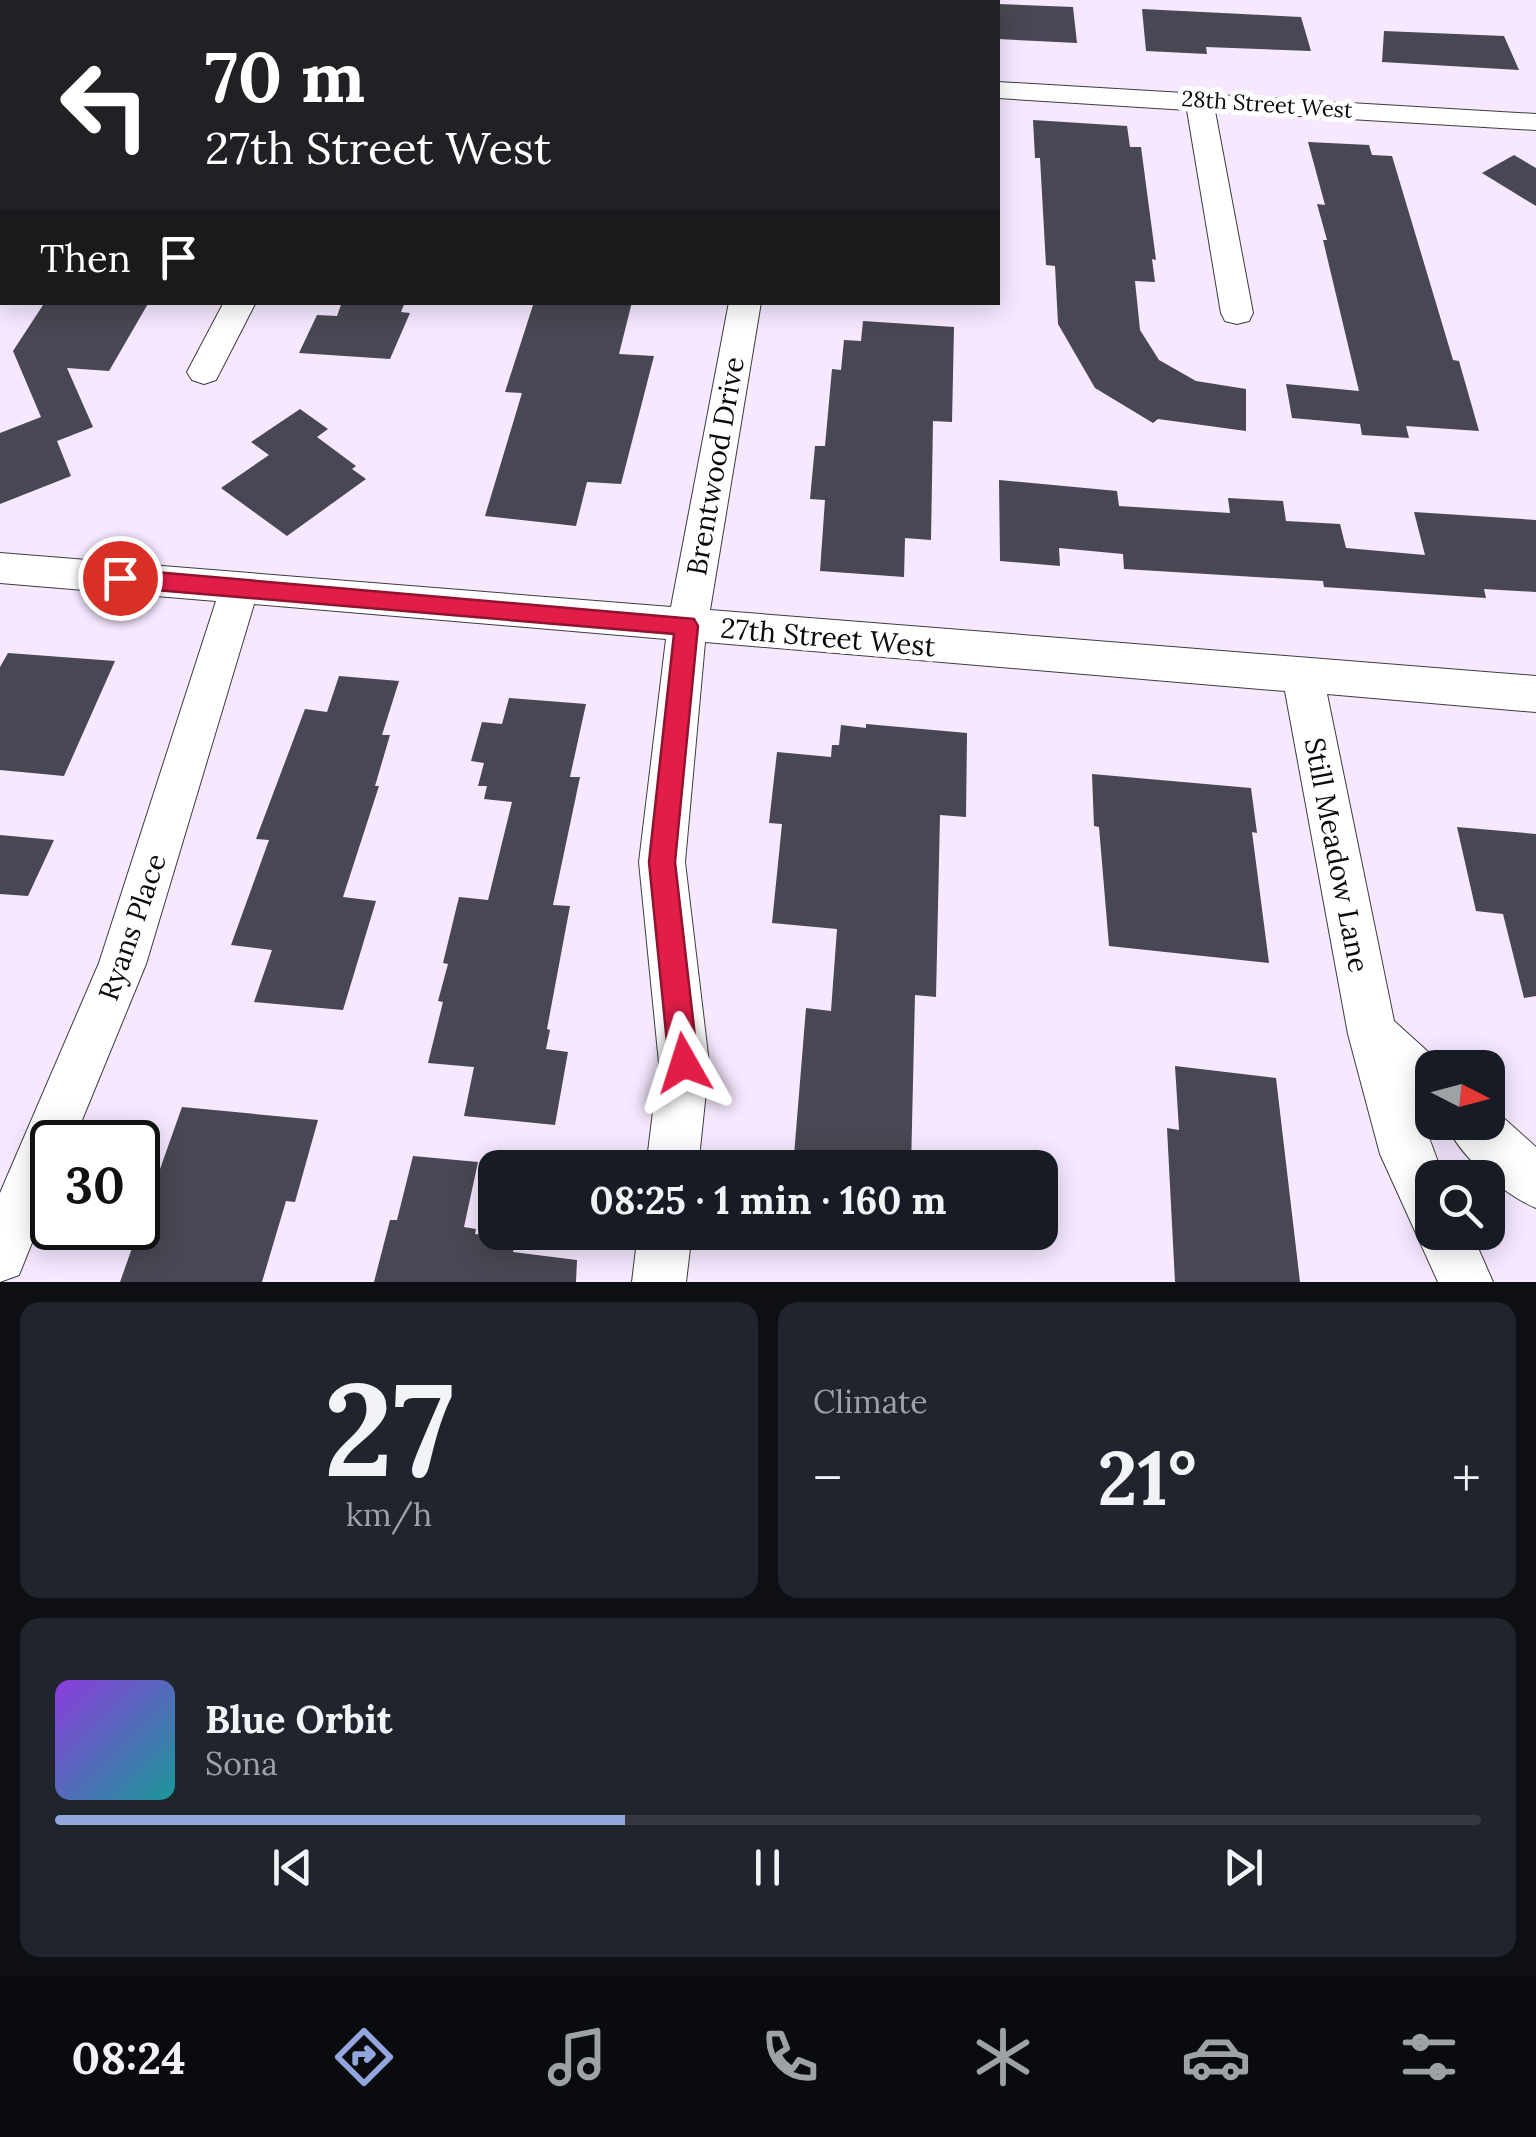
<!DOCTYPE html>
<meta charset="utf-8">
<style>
:root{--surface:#171b24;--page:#20242c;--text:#f1f3f6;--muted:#9ea1a6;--line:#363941;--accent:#92a6dd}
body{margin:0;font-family:Lora,serif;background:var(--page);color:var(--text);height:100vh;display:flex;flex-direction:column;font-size:38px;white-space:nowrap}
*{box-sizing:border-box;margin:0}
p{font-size:32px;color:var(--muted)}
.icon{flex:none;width:55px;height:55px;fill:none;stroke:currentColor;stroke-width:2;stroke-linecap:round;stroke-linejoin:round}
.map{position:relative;height:1282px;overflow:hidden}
.sheet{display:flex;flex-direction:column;gap:20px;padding:20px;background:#0d0f14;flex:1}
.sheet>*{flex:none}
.top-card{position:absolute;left:0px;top:0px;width:1000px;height:305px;box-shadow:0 5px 25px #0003;background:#202124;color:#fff;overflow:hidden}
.needle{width:65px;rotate:96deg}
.tools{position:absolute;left:1415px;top:1050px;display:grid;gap:20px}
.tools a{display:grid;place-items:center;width:90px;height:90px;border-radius:20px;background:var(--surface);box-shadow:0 5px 25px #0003;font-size:50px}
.speed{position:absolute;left:30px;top:1120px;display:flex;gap:20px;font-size:50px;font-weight:700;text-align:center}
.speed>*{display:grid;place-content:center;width:130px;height:130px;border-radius:50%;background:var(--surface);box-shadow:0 5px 25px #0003;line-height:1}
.speed .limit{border:5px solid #111;border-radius:15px;background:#fff;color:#111}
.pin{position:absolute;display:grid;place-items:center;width:85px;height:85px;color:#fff;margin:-42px;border:5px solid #fff;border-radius:50%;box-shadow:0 2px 10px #0007}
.me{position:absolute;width:110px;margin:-55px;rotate:354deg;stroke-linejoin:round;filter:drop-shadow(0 0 8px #0008)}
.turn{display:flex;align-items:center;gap:35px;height:210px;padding:0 40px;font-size:45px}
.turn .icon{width:130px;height:130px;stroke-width:2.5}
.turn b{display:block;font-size:70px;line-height:85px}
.then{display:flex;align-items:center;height:95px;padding:0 40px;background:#0003;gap:20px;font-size:38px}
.big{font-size:75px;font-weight:700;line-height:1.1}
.sheet .tile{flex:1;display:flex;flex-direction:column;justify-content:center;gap:15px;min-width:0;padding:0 35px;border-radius:20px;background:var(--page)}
.sheet .dial{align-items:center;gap:0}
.dial b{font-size:130px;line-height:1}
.song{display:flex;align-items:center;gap:30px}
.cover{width:120px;height:120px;border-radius:15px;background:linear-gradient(135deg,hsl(270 70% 55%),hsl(180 70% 35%))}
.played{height:10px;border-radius:5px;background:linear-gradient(90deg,var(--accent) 40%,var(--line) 40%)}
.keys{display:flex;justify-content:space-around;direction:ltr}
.heat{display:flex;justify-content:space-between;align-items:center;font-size:55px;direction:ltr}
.sheet .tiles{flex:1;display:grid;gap:20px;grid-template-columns:1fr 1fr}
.tile:last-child{grid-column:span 2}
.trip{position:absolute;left:478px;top:1150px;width:580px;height:100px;border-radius:20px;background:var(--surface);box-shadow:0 5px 25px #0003;font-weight:700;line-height:100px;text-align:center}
.tab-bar{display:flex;height:160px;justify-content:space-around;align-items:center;background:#090b0e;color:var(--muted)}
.tab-bar .icon{width:70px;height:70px}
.tab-bar .current{color:var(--accent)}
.tab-bar b{font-size:45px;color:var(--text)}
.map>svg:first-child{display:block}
.building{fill:#494753}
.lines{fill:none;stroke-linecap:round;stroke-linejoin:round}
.street-casing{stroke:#3d3d3d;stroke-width:2}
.street{fill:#fff;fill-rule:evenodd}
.route{fill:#e11d48;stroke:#92132f;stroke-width:2.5}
.labels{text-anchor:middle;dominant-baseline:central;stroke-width:10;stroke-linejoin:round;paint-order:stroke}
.far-street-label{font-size:22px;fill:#0a0a0a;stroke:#fff}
.street-label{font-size:28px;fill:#0a0a0a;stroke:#fff}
</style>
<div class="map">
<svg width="1536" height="1282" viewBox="0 0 1536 1282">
<rect width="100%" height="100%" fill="#f5e8ff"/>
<path class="building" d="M998 4 1073 7 1077 43 998 39Z
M1142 9 1301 17 1311 51 1206 47 1207 54 1146 51Z
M1384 31 1504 36 1519 70 1382 62Z
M1033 120 1127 126 1130 147H1141L1156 260 1152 259 1155 282 1135 281 1140 330 1159 360 1196 381 1246 389V431L1158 419 1153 423 1095 388 1058 324 1055 266 1046 265 1040 158H1035Z
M1308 142 1369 145 1372 155 1392 156 1453 360 1459 361 1479 431 1406 426 1409 438 1362 435 1360 424 1292 418 1286 384 1359 391 1323 240H1327L1317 204 1325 205Z
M1514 155 1536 168V206L1482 173Z
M45 302H149L109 371 67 368 93 427 57 441 71 476 0 504V433L41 417 13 351Z
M342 302H405L401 312 410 313 390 359 299 353 317 315 337 316Z
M534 302H632L619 354 654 356 621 484 587 482 576 526 485 516 522 393 505 392Z
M863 321 954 327 952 422 933 421 931 540 905 538 904 577 820 571 825 500 810 499 815 446H825L832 369 841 370 844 340 861 341Z
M300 409 328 429 317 437 356 466 352 469 366 479 287 536 221 488 269 455 251 442Z
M999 480 1117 491 1119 506 1230 513 1228 498 1283 501 1286 521 1340 524 1346 548 1425 555 1414 512 1536 520V592L1484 589 1486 598 1324 587 1323 581 1124 569 1123 554 1059 548 1060 566 1000 561Z
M8 653 115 661 64 776 0 770V667Z
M339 676 399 681 382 735H390L375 786H379L343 897 376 901 343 1010 254 1002 272 950 231 945 269 840 256 839 305 709 327 712Z
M509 698 586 704 570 777H580L553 905 570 906 547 1029 550 1030 546 1049 568 1052 555 1125 464 1116 474 1067 428 1063 443 1002 438 1001 448 964 443 963 459 897 488 900 512 802 484 799 487 786H478L484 763 471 761 482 722 502 724Z
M866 724 967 733 966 817 940 815 936 997 915 995 911 1168H793L806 1008 831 1011 837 929 772 923 782 824 769 823 777 752 831 757 832 745H839L841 725 866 728Z
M1092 774 1251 788 1257 833 1252 832 1269 963 1109 946 1099 827 1094 826Z
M1457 827 1536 834V996L1524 998 1503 914 1476 911Z
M0 835 54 840 28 896 0 894Z
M1175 1066 1276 1078 1300 1282H1175L1167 1128 1179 1130Z
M182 1107 318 1120 295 1202 286 1201 262 1282H120Z
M413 1156 478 1162 464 1227 476 1229 475 1234 516 1239 513 1252 577 1260 576 1282H374L390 1220H397Z"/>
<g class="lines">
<g class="street-casing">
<path id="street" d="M0 23H2V39H0Z
M998 82 1536 114V130L1215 111 1253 313 1249 321 1237 324 1225 321 1221 313 1187 110 998 98Z
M224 302H256L216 380 204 384 192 380 187 372Z
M729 302H761L710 610 1536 676V712L1327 694 1394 1021 1446 1068H1432V1114L1418 1108 1444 1178H1432V1232H1471L1493 1282H1438L1380 1154 1348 1034 1285 691 705 642 685 862 709 1063 698 1168H646L659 1063 639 862 666 639 254 604 146 964 73 1142H52V1193L19 1275 0 1282V1193L99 963 216 601 0 583V553L671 607Z
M1488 1104 1536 1147V1208C1503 1194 1459 1156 1445 1122H1488Z
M638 1232H692L686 1282H632Z"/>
</g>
<use href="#street" class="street"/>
</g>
<path class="route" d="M120 569 694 619 698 626 675 862 698 1063 693 1073 684 1077 674 1073 669 1063 649 862 674 634 120 587 109 578Z"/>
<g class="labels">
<g class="far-street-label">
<text transform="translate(1267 104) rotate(4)">28th Street West</text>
</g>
<g class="street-label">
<text transform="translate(715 466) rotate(-80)">Brentwood Drive</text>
<text transform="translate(828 637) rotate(5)">27th Street West</text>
<text transform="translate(1337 855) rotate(79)">Still Meadow Lane</text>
<text transform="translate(132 927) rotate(-71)">Ryans Place</text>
</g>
</g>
</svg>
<div class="tools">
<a><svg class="needle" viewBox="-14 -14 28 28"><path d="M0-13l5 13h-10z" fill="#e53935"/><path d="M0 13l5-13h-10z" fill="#9ea1a6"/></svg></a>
<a><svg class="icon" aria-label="search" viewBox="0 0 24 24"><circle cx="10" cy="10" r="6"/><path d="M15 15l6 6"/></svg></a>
</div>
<div class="speed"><div class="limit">30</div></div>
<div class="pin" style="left:120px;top:578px;background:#d93025"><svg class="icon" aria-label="arrive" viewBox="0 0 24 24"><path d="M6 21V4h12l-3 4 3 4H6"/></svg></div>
<svg class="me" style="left:684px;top:1063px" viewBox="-20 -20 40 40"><path d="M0-17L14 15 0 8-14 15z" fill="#e11d48" stroke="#fff" stroke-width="4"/></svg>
<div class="trip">08:25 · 1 min · 160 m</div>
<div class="top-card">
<div class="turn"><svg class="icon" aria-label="left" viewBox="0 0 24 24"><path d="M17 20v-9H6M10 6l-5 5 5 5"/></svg><div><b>70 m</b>27th Street West</div></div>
<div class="then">Then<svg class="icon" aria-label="arrive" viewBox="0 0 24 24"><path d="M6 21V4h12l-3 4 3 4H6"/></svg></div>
</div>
</div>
<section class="sheet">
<div class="tiles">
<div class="tile dial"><b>27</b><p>km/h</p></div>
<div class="tile"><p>Climate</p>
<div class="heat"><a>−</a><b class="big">21°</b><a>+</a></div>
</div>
<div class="tile">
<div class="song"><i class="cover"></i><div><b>Blue Orbit</b><p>Sona</p></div></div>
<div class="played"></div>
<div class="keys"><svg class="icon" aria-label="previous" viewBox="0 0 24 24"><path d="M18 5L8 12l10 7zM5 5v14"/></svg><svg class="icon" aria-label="pause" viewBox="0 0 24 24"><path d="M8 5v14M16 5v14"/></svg><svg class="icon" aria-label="next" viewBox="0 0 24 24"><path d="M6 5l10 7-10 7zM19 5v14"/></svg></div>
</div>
</div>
</section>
<nav class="tab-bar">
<b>08:24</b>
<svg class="icon current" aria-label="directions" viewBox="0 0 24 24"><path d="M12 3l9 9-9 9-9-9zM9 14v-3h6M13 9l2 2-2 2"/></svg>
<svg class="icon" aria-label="music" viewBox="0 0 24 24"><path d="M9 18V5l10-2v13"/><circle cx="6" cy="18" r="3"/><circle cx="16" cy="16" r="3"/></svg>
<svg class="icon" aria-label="phone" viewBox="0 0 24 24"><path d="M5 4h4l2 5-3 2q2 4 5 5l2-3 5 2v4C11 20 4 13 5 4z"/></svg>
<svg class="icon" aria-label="climate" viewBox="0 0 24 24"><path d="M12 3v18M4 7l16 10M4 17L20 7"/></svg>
<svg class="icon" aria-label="car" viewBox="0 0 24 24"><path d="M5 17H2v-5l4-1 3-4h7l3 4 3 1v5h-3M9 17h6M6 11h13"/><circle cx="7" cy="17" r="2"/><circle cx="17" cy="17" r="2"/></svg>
<svg class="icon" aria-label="filters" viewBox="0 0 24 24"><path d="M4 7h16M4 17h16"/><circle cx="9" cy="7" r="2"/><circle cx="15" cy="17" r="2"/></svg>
</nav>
